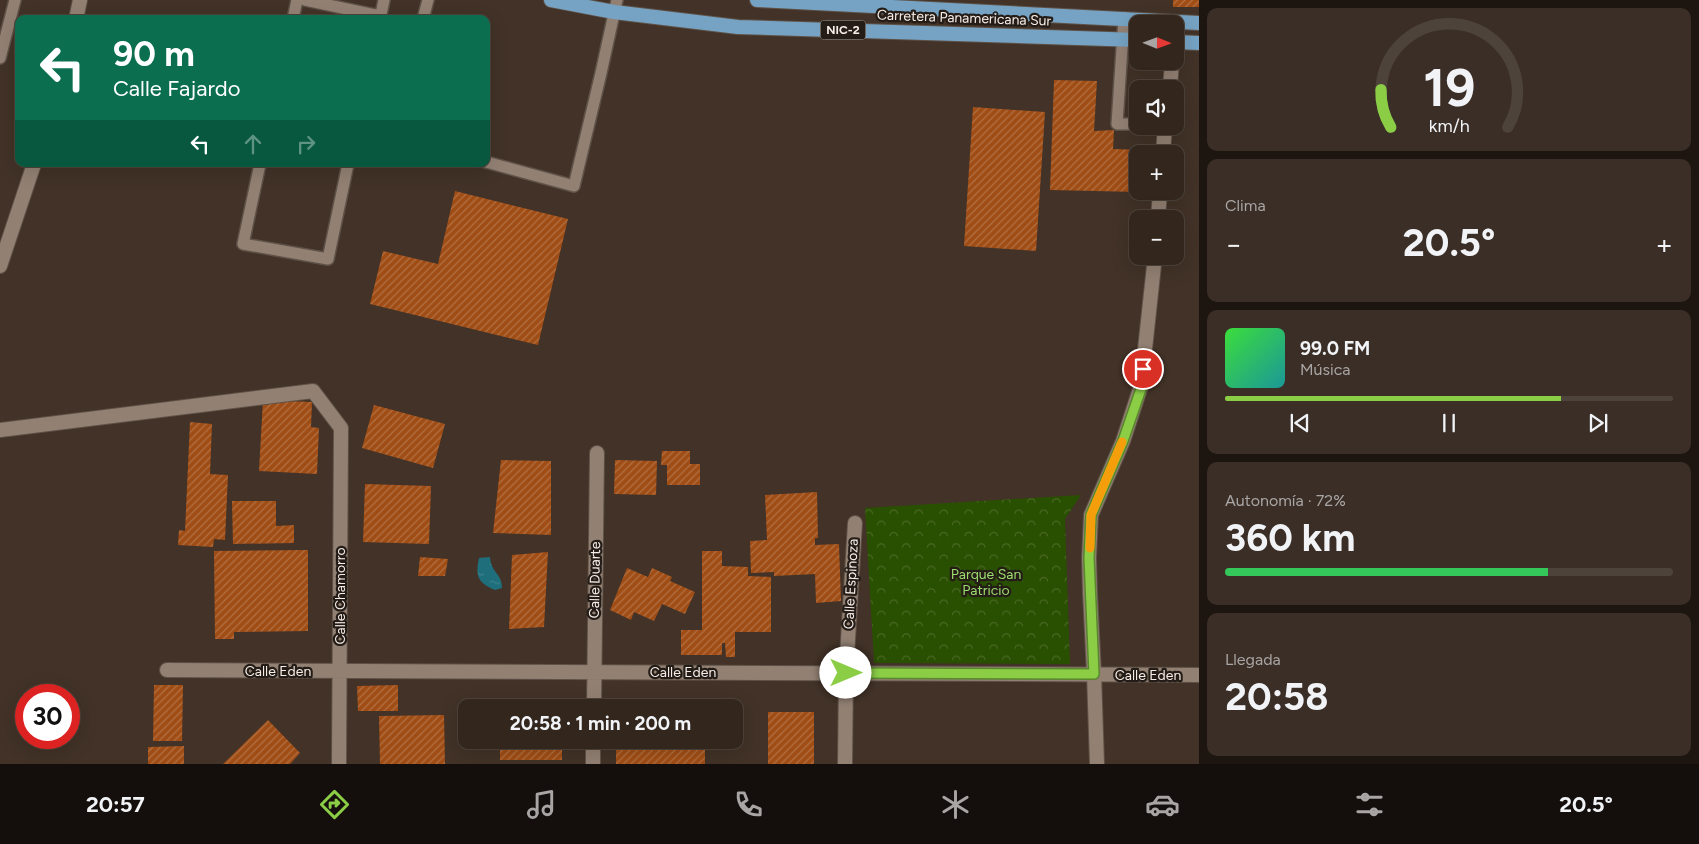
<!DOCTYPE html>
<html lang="es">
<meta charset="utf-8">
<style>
:root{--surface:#32261d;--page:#3a2e26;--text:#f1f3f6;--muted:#a8a5a4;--line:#4d433b;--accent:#8bce46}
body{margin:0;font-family:Figtree,sans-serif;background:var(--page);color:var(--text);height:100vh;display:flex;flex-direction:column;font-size:19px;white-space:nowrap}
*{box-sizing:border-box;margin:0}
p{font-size:16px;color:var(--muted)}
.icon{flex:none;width:28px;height:28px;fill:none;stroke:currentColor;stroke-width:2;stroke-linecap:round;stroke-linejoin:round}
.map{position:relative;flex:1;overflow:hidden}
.drawer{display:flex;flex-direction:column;gap:8px;padding:8px;background:#1c1510;width:500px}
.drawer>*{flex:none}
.hud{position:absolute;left:15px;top:15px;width:475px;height:152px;border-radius:10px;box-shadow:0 5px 20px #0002,0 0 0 1px var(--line);background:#0b6e4f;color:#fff;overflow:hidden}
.needle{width:32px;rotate:91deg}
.buttons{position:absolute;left:1129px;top:15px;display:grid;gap:10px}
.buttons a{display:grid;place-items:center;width:55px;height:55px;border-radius:10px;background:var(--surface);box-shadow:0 5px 20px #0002,0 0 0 1px var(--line);font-size:25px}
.speed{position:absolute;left:15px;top:684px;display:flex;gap:10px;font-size:25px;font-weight:700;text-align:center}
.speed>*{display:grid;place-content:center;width:65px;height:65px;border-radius:50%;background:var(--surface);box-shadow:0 5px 20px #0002,0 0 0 1px var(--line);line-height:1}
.speed .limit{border:8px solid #d22;background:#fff;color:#111}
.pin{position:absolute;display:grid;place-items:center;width:42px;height:42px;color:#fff;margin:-21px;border:2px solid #fff;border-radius:50%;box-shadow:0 1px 5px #0007}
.me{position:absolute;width:55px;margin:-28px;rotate:90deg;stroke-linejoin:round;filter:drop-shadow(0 0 4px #0008)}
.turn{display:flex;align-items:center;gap:18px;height:105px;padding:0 15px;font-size:22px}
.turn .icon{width:65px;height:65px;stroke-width:2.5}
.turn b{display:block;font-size:35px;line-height:42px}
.lanes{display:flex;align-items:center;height:48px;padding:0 15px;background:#0003;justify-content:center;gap:25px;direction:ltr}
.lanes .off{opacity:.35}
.big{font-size:38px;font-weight:700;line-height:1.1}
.drawer .card{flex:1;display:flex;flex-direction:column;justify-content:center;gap:8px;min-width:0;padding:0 18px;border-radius:10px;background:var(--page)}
.drawer .dial{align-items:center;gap:0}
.dial svg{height:130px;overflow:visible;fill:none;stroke:var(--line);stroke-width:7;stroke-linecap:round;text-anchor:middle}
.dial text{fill:var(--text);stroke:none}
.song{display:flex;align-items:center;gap:15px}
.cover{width:60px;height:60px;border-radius:8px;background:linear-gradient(135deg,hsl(120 70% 55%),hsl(180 70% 35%))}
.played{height:5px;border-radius:2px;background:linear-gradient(90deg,var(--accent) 75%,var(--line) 75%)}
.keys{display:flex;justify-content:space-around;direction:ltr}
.heat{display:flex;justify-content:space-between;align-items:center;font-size:28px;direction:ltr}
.charge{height:8px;border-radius:4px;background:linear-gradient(90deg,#34c759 72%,var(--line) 0)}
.trip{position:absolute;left:458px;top:699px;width:285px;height:50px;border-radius:10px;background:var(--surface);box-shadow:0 5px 20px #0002,0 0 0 1px var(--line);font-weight:700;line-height:50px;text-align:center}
.dock{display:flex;height:80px;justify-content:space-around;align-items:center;background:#140f0c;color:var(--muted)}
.dock .icon{width:35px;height:35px}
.dock .current{color:var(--accent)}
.dock b{font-size:22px;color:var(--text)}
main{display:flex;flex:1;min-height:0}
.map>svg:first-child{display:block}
.park{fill:url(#park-crowns)}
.water{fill:url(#water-ripples)}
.building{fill:url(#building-hatch)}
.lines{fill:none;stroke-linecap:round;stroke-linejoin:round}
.service-casing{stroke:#5e5147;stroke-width:14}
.minor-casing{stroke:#5e5147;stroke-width:16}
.tertiary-casing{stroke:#5e5147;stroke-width:16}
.trunk-casing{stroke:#5e5147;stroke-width:16}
.service{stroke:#928073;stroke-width:11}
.minor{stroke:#928073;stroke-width:14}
.tertiary{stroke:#928073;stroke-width:14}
.trunk{stroke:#76a3c4;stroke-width:14}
.route-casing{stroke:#5a862e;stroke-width:12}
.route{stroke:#8bce46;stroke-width:9}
.slow{stroke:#f59e0b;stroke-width:9}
.labels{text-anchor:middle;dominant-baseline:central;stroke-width:4.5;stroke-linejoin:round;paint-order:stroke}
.shield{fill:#231c17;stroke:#b8aea8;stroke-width:1}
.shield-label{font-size:12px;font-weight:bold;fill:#f8ede6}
.street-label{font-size:14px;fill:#f8ede6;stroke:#231c17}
.park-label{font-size:14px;fill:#9cdc6d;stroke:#231c17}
</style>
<main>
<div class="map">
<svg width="1199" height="764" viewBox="0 0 1199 764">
<defs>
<pattern id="park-crowns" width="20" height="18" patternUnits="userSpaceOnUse" patternTransform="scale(1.25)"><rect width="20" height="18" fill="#294f00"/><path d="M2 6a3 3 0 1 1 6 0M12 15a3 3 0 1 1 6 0" fill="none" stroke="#496925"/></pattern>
<pattern id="water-ripples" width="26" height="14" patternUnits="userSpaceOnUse" patternTransform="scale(1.25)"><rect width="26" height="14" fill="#1e6e7b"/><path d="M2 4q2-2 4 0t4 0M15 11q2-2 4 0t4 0" fill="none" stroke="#3f838e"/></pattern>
<pattern id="building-hatch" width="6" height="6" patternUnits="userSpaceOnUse" patternTransform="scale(1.25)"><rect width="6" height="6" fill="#a04d15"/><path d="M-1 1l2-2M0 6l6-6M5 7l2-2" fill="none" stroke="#b37042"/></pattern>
</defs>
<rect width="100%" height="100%" fill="#423227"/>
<path class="park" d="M1081 495 1065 519 1070 664 874 663 865 508Z"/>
<path class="water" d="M490 557C491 573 502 573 502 588L495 590C478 583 475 576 479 558Z"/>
<path class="building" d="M1173 0H1199V7H1173Z
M1054 80 1097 81 1094 131 1114 130 1113 149 1144 150V154H1138V192L1050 190Z
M973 107 1045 112 1036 251 964 246Z
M455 191 568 219 538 345 370 304 383 251 438 264Z
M263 400 312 402 311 427 319 428 317 474 259 471Z
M374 405 445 424 433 468 362 448Z
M190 422 212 424 210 474 228 475 225 540 214 539 213 547 178 545 179 530 185 531Z
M662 451H690V464H700V485H667V465H661Z
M501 460 551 461V535L493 533Z
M615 460 657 461 656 495 614 494Z
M365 484 431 486 429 544 363 542Z
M817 492 818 538H815V545L839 544 841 601 816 603 815 574 774 576V572L751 573 750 541 767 540 765 495Z
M232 501H276V526L294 525V543L233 544Z
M308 550V631L234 632V639H215L214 551Z
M702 551H722V566L748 567V576L771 577V632H735V657H726L725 643H722V655H681V630H702Z
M548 552 544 627 509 629 512 555Z
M420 557 448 559 445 576H418Z
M627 568 648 577 652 568 672 577 670 581 695 592 685 614 662 604 654 621 634 612 631 620 610 610Z
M154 685H183L182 741H153Z
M398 685V711H358L357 686Z
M768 712H814V764H768Z
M444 715 445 764H380L379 716Z
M268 720 300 753 290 764H223Z
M500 740H562V760H500Z
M616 740H705V764H616Z
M184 746V764H148V747Z"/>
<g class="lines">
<g class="service-casing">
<path id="service" d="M305 0 380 16
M1124 18 1117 124H1138
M293 19 297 0
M380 19 384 0
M423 19 428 0
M0 58 15 0
M486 162 574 186 601 73 617 0
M260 164 243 244 328 259 348 164"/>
</g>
<g class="minor-casing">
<path id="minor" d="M0 430 313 391 341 428 339 764
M167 670 1199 675
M594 708 597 453
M593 764V740
M845 764 846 673 855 523"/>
</g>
<g class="tertiary-casing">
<path id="tertiary" d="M76 19 80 0
M1170 89 1172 61
M1163 154 1165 126
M1158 219 1160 191
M0 266 34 164
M1097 764 1094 674 1090 593 1089 558 1091 515 1123 441 1141 386 1155 256"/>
</g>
<g class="trunk-casing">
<path id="trunk" d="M551 0 614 12 738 27 1138 40
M757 0 1199 23
M1175 42 1199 43"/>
</g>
<use href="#service" class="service"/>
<use href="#minor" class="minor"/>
<use href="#tertiary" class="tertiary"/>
<use href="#trunk" class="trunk"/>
</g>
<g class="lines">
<g class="route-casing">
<path id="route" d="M846 673 1094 674 1089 558 1091 515 1123 441 1142 386 1143 369"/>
</g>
<use href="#route" class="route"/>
<path class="slow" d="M1090 548 1091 515 1122 442"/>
</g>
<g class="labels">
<rect class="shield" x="820.5" y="20.5" width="45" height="19" rx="4"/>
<g class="shield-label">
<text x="843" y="30">NIC-2</text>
</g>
<g class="street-label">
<text transform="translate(964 18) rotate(2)">Carretera Panamericana Sur</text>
<text transform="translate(595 580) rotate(-89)">Calle Duarte</text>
<text transform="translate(851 584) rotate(-87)">Calle Espinoza</text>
<text transform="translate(340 596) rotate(-90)">Calle Chamorro</text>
<text x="278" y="671">Calle Eden</text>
<text x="683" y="672">Calle Eden</text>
<text x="1148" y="675">Calle Eden</text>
</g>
<g class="park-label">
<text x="986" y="574">Parque San<tspan x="986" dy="16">Patricio</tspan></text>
</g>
</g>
</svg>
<div class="buttons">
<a><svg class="needle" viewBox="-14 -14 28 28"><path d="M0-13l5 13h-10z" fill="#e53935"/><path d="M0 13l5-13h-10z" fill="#a8a5a4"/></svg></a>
<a><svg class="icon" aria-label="sound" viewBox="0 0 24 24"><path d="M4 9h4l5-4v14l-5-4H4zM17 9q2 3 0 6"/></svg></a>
<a>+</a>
<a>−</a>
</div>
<div class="speed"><div class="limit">30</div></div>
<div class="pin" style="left:1143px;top:369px;background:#d93025"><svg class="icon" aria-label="arrive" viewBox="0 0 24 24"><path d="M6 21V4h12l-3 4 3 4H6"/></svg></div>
<svg class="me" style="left:846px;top:673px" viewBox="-20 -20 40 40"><circle r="19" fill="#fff"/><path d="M0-13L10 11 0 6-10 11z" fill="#8bce46"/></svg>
<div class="trip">20:58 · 1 min · 200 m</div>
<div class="hud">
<div class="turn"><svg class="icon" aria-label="left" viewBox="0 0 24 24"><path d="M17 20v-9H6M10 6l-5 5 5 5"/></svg><div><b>90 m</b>Calle Fajardo</div></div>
<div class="lanes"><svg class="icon" aria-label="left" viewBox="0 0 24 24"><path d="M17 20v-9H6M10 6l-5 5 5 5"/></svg><svg class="icon off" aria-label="ahead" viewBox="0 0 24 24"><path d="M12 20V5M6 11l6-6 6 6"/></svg><svg class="icon off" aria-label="right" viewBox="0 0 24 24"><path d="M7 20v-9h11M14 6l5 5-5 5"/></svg></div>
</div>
</div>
<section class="drawer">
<div class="card dial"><svg viewBox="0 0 100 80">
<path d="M14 69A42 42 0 1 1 86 69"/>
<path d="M14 69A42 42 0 0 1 8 46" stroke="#8bce46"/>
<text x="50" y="56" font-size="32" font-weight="700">19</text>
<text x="50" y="72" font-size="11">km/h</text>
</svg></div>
<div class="card"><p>Clima</p>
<div class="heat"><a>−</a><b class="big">20.5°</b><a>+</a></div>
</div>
<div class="card">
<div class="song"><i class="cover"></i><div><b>99.0 FM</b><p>Música</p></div></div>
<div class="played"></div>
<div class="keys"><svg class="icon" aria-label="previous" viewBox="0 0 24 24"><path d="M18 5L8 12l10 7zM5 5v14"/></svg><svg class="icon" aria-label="pause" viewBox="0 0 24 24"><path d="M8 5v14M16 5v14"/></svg><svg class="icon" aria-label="next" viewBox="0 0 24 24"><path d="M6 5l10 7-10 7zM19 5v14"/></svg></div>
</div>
<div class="card"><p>Autonomía · 72%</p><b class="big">360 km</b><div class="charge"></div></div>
<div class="card"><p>Llegada</p><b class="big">20:58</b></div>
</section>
</main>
<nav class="dock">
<b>20:57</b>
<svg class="icon current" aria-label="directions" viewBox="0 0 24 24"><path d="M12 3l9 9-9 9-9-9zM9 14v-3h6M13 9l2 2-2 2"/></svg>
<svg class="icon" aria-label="music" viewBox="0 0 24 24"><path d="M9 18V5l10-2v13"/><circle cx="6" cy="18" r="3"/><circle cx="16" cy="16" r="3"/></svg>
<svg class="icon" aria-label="phone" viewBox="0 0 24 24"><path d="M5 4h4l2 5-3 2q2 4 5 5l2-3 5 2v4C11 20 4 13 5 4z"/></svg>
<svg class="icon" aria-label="climate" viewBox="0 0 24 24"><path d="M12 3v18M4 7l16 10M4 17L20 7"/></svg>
<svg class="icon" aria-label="car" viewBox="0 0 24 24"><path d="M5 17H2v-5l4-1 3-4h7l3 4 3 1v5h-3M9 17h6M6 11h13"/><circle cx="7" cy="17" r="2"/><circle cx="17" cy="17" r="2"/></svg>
<svg class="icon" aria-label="filters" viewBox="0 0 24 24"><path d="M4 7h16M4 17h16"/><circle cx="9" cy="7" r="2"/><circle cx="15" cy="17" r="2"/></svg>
<b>20.5°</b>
</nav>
